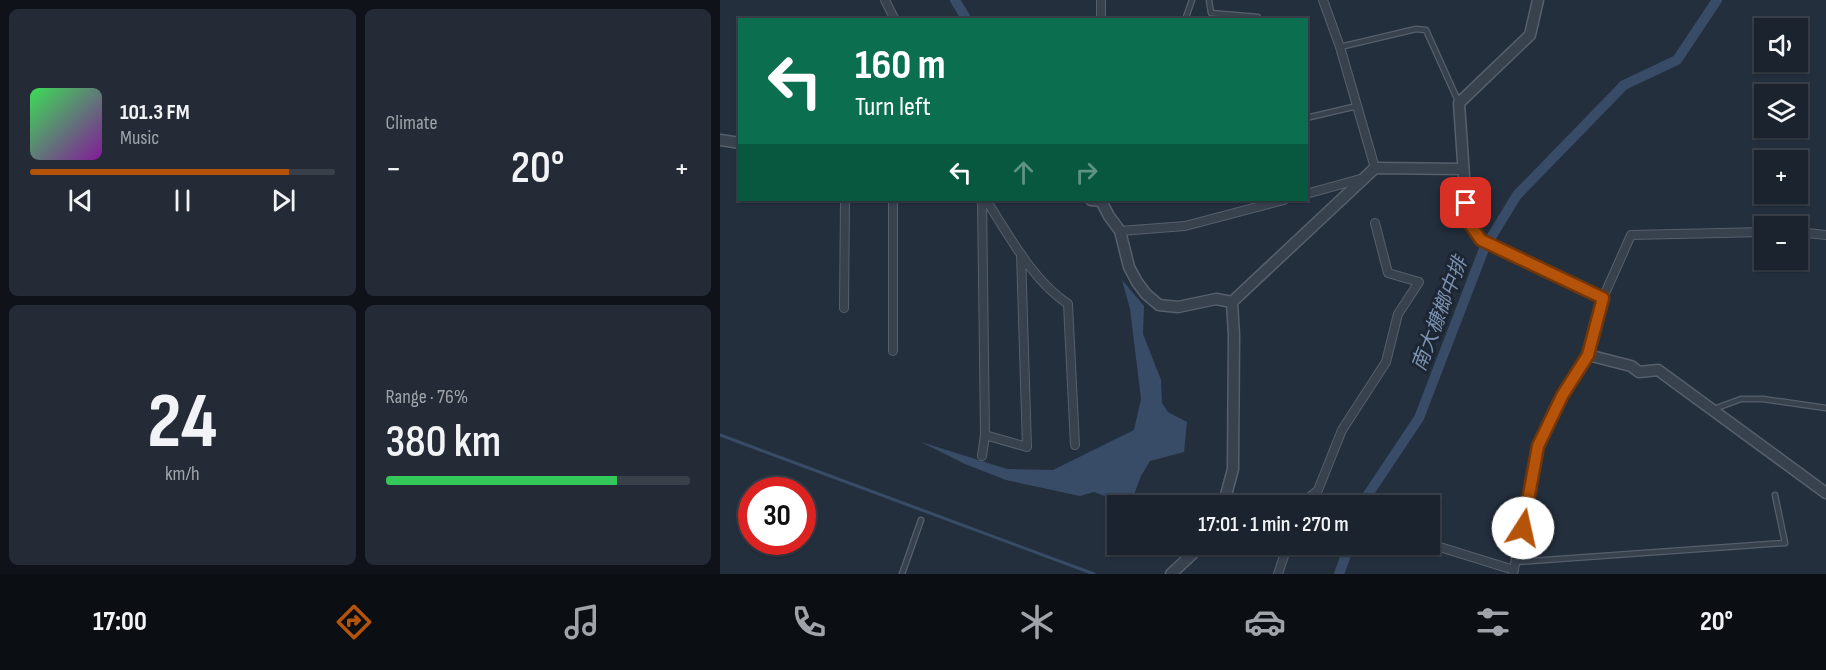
<!DOCTYPE html>
<meta charset="utf-8">
<style>
:root{--surface:#1b232e;--page:#242b36;--text:#f1f3f6;--muted:#a0a4aa;--line:#39404a;--accent:#b45309}
body{margin:0;font-family:"Sofia Sans Condensed","Noto Sans TC",sans-serif;background:var(--page);color:var(--text);height:100vh;display:flex;flex-direction:column;font-size:22px;white-space:nowrap}
*{box-sizing:border-box;margin:0}
p{font-size:20px;color:var(--muted)}
.icon{flex:none;width:33px;height:33px;fill:none;stroke:currentColor;stroke-width:2;stroke-linecap:round;stroke-linejoin:round}
.map{position:relative;flex:1;overflow:hidden}
.sheet{display:flex;flex-direction:column;gap:9px;padding:9px;background:#0f1319;width:720px}
.sheet>*{flex:none}
.top-card{position:absolute;left:18px;top:18px;width:570px;height:183px;border-radius:0px;box-shadow:0 2px 4px #0004,0 0 0 2px var(--line);background:#0b6e4f;color:#fff;overflow:hidden}
.fabs{position:absolute;left:1034px;top:18px;display:grid;gap:12px}
.fabs a{display:grid;place-items:center;width:54px;height:54px;border-radius:0px;background:var(--surface);box-shadow:0 2px 4px #0004,0 0 0 2px var(--line);font-size:30px}
.speed{position:absolute;left:18px;top:477px;display:flex;gap:12px;font-size:30px;font-weight:700;text-align:center}
.speed>*{display:grid;place-content:center;width:78px;height:78px;border-radius:50%;background:var(--surface);box-shadow:0 2px 4px #0004,0 0 0 2px var(--line);line-height:1}
.speed .limit{border:9px solid #d22;background:#fff;color:#111}
.pin{position:absolute;display:grid;place-items:center;width:51px;height:51px;color:#fff;margin:-26px;border-radius:12px;box-shadow:0 3px 9px #0006}
.me{position:absolute;width:66px;margin:-33px;rotate:10deg;stroke-linejoin:round;filter:drop-shadow(0 0 4px #0008)}
.turn{display:flex;align-items:center;gap:21px;height:126px;padding:0 18px;font-size:27px}
.turn .icon{width:78px;height:78px;stroke-width:2.5}
.turn b{display:block;font-size:42px;line-height:51px}
.lanes{display:flex;align-items:center;height:57px;padding:0 18px;background:#0003;justify-content:center;gap:30px;direction:ltr}
.lanes .off{opacity:.35}
.big{font-size:45px;font-weight:600;line-height:1.1}
.sheet .widget{flex:1;display:flex;flex-direction:column;justify-content:center;gap:9px;min-width:0;padding:0 21px;border-radius:9px;background:var(--page)}
.sheet .dial{align-items:center;gap:0}
.dial b{font-size:78px;line-height:1}
.song{display:flex;align-items:center;gap:18px}
.cover{width:72px;height:72px;border-radius:9px;background:linear-gradient(135deg,hsl(130 70% 55%),hsl(290 70% 35%))}
.played{height:6px;border-radius:3px;background:linear-gradient(90deg,var(--accent) 85%,var(--line) 85%)}
.keys{display:flex;justify-content:space-around;direction:ltr}
.heat{display:flex;justify-content:space-between;align-items:center;font-size:33px;direction:ltr}
.charge{height:9px;border-radius:4px;background:linear-gradient(90deg,#34c759 76%,var(--line) 0)}
.sheet .tiles{flex:1;display:grid;gap:9px;grid-template-columns:repeat(2,1fr)}
.trip{position:absolute;left:387px;top:495px;width:333px;height:60px;border-radius:0px;background:var(--surface);box-shadow:0 2px 4px #0004,0 0 0 2px var(--line);font-weight:600;line-height:60px;text-align:center}
.menu{display:flex;height:96px;justify-content:space-around;align-items:center;background:#0b0e12;color:var(--muted)}
.menu .icon{width:42px;height:42px}
.menu .current{color:var(--accent)}
.menu b{font-size:27px;color:var(--text)}
main{display:flex;flex:1;min-height:0}
.map>svg:first-child{display:block}
.water{fill:#394c67}
.lines{fill:none;stroke-linecap:round;stroke-linejoin:round}
.stream{stroke:#394c67;stroke-width:3}
.canal{stroke:#394c67;stroke-width:10}
.service-casing{stroke:#565f6c;stroke-width:7}
.minor-casing{stroke:#565f6c;stroke-width:10}
.tertiary-casing{stroke:#565f6c;stroke-width:13}
.service{stroke:#38414e;stroke-width:4.5}
.minor{stroke:#38414e;stroke-width:8}
.tertiary{stroke:#38414e;stroke-width:10}
.route-casing{stroke:#753606;stroke-width:15}
.route{stroke:#b45309;stroke-width:10}
.labels{text-anchor:middle;dominant-baseline:central;stroke-width:6;stroke-linejoin:round;paint-order:stroke}
.water-label{font-size:20px;font-style:italic;fill:#7c92b1;stroke:#1d2633}
</style>
<main>
<section class="sheet">
<div class="tiles">
<div class="widget">
<div class="song"><i class="cover"></i><div><b>101.3 FM</b><p>Music</p></div></div>
<div class="played"></div>
<div class="keys"><svg class="icon" aria-label="previous" viewBox="0 0 24 24"><path d="M18 5L8 12l10 7zM5 5v14"/></svg><svg class="icon" aria-label="pause" viewBox="0 0 24 24"><path d="M8 5v14M16 5v14"/></svg><svg class="icon" aria-label="next" viewBox="0 0 24 24"><path d="M6 5l10 7-10 7zM19 5v14"/></svg></div>
</div>
<div class="widget"><p>Climate</p>
<div class="heat"><a>−</a><b class="big">20°</b><a>+</a></div>
</div>
<div class="widget dial"><b>24</b><p>km/h</p></div>
<div class="widget"><p>Range · 76%</p><b class="big">380 km</b><div class="charge"></div></div>
</div>
</section>
<div class="map">
<svg width="1106" height="574" viewBox="0 0 1106 574">
<rect width="100%" height="100%" fill="#242f3e"/>
<path class="water" d="M402 280 424 306 423 334 441 380 442 403 448 412 467 422 464 452 430 461 421 476 410 505 374 492 360 496 286 480 245 464 201 442 287 469 333 470 414 430 421 399 410 309Z"/>
<g class="lines">
<path class="stream" d="M0 435 374 574"/>
<path class="canal" d="M235 0 247 20
M644 506 647 496 699 418 764 249 797 195 904 85 957 60 997 0
M619 574 630 544"/>
<g class="service-casing">
<path id="service" d="M489 0 491 13 538 17 539 20
M465 20 472 0
M620 47 696 29 706 30 739 103
M586 118 637 106
M994 409 1021 399H1043L1106 408
M796 562 1065 543 1055 495
M182 574 201 520"/>
</g>
<g class="minor-casing">
<path id="minor" d="M165 0 175 20
M381 0V20
M603 0 620 47 655 168
M586 194 644 178
M262 200 265 435 262 456
M266 200C289 235 312 280 348 304L355 445
M400 231 465 226 564 200
M1077 232 1106 235
M883 298 911 235 1044 232
M124 308 125 200
M173 351V200
M265 435 307 447 301 254
M579 506 598 490 622 430 666 362 678 314 699 282 668 273 655 223
M710 544 794 570
M558 574 568 544
M793 574 818 446 842 396 868 355"/>
</g>
<g class="tertiary-casing">
<path id="tertiary" d="M818 0 810 35 739 103 747 220 761 240 883 298 868 355 911 366 919 372 938 370 1106 493
M0 140 20 143
M371 200 381 201 389 216 400 231 409 267 417 282 426 294 439 305 458 307 496 299 512 302
M512 302 655 168 742 169
M503 506 513 469 514 335 512 302
M451 574 483 544"/>
</g>
<use href="#service" class="service"/>
<use href="#minor" class="minor"/>
<use href="#tertiary" class="tertiary"/>
</g>
<g class="lines">
<g class="route-casing">
<path id="route" d="M746 203 747 220 761 240 883 298 868 355 842 396 818 446 803 528"/>
</g>
<use href="#route" class="route"/>
</g>
<g class="labels">
<g class="water-label">
<text transform="translate(720 314) rotate(-69)">南大槺榔中排</text>
</g>
</g>
</svg>
<div class="fabs">
<a><svg class="icon" aria-label="sound" viewBox="0 0 24 24"><path d="M4 9h4l5-4v14l-5-4H4zM17 9q2 3 0 6"/></svg></a>
<a><svg class="icon" aria-label="layers" viewBox="0 0 24 24"><path d="M12 4l9 5-9 5-9-5zM3 14l9 5 9-5"/></svg></a>
<a>+</a>
<a>−</a>
</div>
<div class="speed"><div class="limit">30</div></div>
<div class="pin" style="left:746px;top:203px;background:#d93025"><svg class="icon" aria-label="arrive" viewBox="0 0 24 24"><path d="M6 21V4h12l-3 4 3 4H6"/></svg></div>
<svg class="me" style="left:803px;top:528px" viewBox="-20 -20 40 40"><circle r="19" fill="#fff"/><path d="M0-13L10 11 0 6-10 11z" fill="#b45309"/></svg>
<div class="trip">17:01 · 1 min · 270 m</div>
<div class="top-card">
<div class="turn"><svg class="icon" aria-label="left" viewBox="0 0 24 24"><path d="M17 20v-9H6M10 6l-5 5 5 5"/></svg><div><b>160 m</b>Turn left</div></div>
<div class="lanes"><svg class="icon" aria-label="left" viewBox="0 0 24 24"><path d="M17 20v-9H6M10 6l-5 5 5 5"/></svg><svg class="icon off" aria-label="ahead" viewBox="0 0 24 24"><path d="M12 20V5M6 11l6-6 6 6"/></svg><svg class="icon off" aria-label="right" viewBox="0 0 24 24"><path d="M7 20v-9h11M14 6l5 5-5 5"/></svg></div>
</div>
</div>
</main>
<nav class="menu">
<b>17:00</b>
<svg class="icon current" aria-label="directions" viewBox="0 0 24 24"><path d="M12 3l9 9-9 9-9-9zM9 14v-3h6M13 9l2 2-2 2"/></svg>
<svg class="icon" aria-label="music" viewBox="0 0 24 24"><path d="M9 18V5l10-2v13"/><circle cx="6" cy="18" r="3"/><circle cx="16" cy="16" r="3"/></svg>
<svg class="icon" aria-label="phone" viewBox="0 0 24 24"><path d="M5 4h4l2 5-3 2q2 4 5 5l2-3 5 2v4C11 20 4 13 5 4z"/></svg>
<svg class="icon" aria-label="climate" viewBox="0 0 24 24"><path d="M12 3v18M4 7l16 10M4 17L20 7"/></svg>
<svg class="icon" aria-label="car" viewBox="0 0 24 24"><path d="M5 17H2v-5l4-1 3-4h7l3 4 3 1v5h-3M9 17h6M6 11h13"/><circle cx="7" cy="17" r="2"/><circle cx="17" cy="17" r="2"/></svg>
<svg class="icon" aria-label="filters" viewBox="0 0 24 24"><path d="M4 7h16M4 17h16"/><circle cx="9" cy="7" r="2"/><circle cx="15" cy="17" r="2"/></svg>
<b>20°</b>
</nav>
